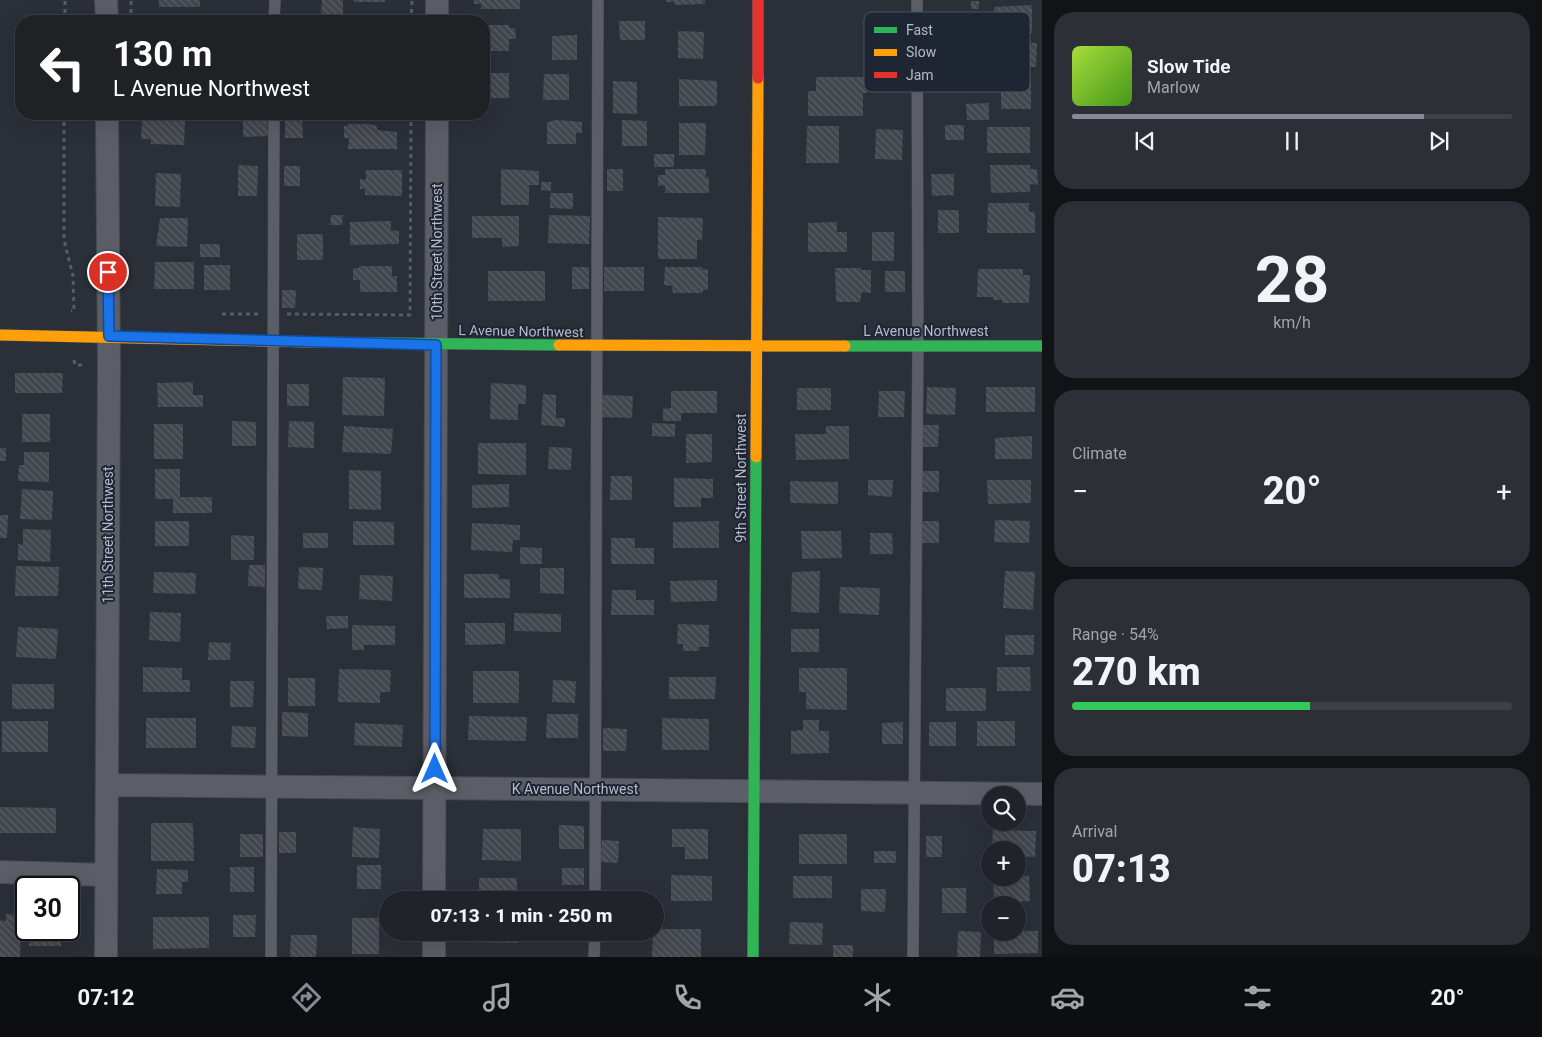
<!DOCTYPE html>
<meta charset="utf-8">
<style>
:root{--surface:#20232a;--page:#2d2f36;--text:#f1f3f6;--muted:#a2a4a8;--line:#3d4047;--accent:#858a96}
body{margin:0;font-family:Roboto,sans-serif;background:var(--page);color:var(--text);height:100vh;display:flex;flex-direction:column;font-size:19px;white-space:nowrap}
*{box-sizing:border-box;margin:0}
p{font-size:16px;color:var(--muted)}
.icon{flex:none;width:28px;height:28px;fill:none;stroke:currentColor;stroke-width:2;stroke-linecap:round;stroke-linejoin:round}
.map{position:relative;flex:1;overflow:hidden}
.details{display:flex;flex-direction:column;gap:12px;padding:12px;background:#121317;width:500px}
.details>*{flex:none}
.banner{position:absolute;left:15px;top:15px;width:475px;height:105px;border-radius:20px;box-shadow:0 5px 20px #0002,0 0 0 1px var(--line);background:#202124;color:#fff;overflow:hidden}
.fabs{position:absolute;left:981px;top:786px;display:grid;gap:10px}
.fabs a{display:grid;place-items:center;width:45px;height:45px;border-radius:50%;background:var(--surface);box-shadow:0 5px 20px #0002,0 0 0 1px var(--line);font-size:25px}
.speed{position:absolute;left:15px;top:876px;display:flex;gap:10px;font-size:25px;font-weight:700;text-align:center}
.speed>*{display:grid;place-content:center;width:65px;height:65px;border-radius:50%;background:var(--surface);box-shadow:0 5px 20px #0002,0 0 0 1px var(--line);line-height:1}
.speed .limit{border:2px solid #111;border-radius:8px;background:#fff;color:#111}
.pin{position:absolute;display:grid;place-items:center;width:42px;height:42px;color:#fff;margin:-21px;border:2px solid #fff;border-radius:50%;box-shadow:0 1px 5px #0007}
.me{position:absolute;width:55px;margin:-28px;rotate:0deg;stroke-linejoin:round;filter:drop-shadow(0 0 4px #0008)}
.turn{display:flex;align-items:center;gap:18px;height:105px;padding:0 15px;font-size:22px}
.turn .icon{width:65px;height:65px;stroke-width:2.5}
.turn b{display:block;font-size:35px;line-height:42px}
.big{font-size:38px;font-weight:800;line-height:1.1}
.details .widget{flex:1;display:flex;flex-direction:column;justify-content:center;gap:8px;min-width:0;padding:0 18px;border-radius:20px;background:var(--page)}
.details .dial{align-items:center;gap:0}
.dial b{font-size:65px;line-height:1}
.song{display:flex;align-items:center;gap:15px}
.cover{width:60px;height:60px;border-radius:8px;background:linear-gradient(135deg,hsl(80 70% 55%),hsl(100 70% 35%))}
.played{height:5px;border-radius:2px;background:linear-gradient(90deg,var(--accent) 80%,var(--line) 80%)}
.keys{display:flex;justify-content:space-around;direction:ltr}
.heat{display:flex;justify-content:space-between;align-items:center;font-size:28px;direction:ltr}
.charge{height:8px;border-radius:4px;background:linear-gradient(90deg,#34c759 54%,var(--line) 0)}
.trip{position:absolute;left:379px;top:891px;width:285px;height:50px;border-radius:25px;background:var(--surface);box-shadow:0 5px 20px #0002,0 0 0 1px var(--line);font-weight:800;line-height:50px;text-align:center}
.dock{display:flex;height:80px;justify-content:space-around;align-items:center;background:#0d0e11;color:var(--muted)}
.dock .icon{width:35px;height:35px}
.dock .current{color:var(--accent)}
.dock b{font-size:22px;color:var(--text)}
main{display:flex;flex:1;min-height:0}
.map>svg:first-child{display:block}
.building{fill:url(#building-back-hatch)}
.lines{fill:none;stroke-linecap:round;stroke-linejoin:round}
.lane-casing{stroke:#474a51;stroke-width:12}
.street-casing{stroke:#474a51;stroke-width:24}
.fast-casing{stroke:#474a51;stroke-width:12}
.slow-casing{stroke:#474a51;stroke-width:12}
.jam-casing{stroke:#474a51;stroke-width:12}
.path{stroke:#585d63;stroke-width:3;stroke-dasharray:4 4;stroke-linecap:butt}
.lane{stroke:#5b5e66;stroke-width:11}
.street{stroke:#5b5e66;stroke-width:22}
.fast{stroke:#30b455;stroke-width:11}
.slow{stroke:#ff9f0a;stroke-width:11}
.jam{stroke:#e5322d;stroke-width:11}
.route-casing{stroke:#114b97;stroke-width:12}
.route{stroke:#1a73e8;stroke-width:9}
.labels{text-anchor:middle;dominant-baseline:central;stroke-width:4;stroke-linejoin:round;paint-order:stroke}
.street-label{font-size:14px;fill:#b6bbc9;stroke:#1e2533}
.key{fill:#1e2533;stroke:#4c5260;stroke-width:1}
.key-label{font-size:14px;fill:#b6bbc9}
</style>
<main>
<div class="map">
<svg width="1042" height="957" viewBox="0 0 1042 957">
<defs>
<pattern id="building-back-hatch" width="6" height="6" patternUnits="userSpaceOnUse" patternTransform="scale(1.25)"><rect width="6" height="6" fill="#42464d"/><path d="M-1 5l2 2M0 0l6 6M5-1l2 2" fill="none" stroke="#5b5f65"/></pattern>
</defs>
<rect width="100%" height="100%" fill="#2b2f38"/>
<path class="building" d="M159 0H200V7H159Z
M322 0H343V16H321Z
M354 0H385V2H354Z
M474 0H520V9H481V4H474Z
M666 0H705V4L674 5V2H666Z
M971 1H979V9H971Z
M1032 5V33H999V17H994V7Z
M193 18V21H163V19Z
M619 21H645V40H620Z
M484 25H509V28H515L516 39H509V51H484Z
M678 31 704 32 703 59 678 58Z
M577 35V60H552V36Z
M1000 42 1037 43 1036 67H1001V60H996V52H1000Z
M484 73H509V98H484Z
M544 74H569V100H543Z
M816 77H867V93H863V116H808V91H816Z
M679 79 717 81V104L714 106H679Z
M613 81 637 82V114L613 113Z
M1001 83H1031V109H1001Z
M989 103V120H967L966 104Z
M285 116H302L303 138H285Z
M267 117 268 136 243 137V118Z
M142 118 185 120 184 145 151 144V139H141Z
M557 120 582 122V133H576V144H547V122Z
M622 120 647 121V146H622Z
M679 123H706L705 155H679Z
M348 124H368L377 126V130L397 132V149H348L349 138H344V126H348Z
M945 125H964V140H945Z
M807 126H839V163H806Z
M987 127H1030V153H987Z
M876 129 903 130 902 160 875 159Z
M654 154H674V167H654Z
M238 165 258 166 257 196H238Z
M990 165H1030V169H1037L1038 185 1030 184V192L991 193Z
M284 166H300V186H284Z
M501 169 539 171V185H529V205H501Z
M607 169H623V191H607Z
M665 169H706V177H709V193H665V185L658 186V175H665Z
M366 170H402V196L365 195V189H360V179L366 180Z
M156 173 181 174 180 207 155 206Z
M931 174H954V195L932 196Z
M541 182H551V191L541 190Z
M550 193H573V209L550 208Z
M988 203H1029V212H1035V233H987Z
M938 210H959V233H938Z
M331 215H343L342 225H330Z
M549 215 590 216 589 244 548 243Z
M472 216H519V246L502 247V238H472Z
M658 217 703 218 702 240H697V259H658Z
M160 218H188L187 247 156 246Z
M391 221V230L399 231V244L350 245V222Z
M837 222V232H847V252H808V223Z
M872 232H894V261H872Z
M297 234H323V260H297Z
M200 244H220V257H200Z
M155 262H194V289H154Z
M204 265H230V290H204Z
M359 266H392V276H397V292H360V280H353V268H359Z
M572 267H589V289H572Z
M604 267H644V291H604Z
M665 267H702V269L708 270V290H703V293H673L672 286 664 285Z
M835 268H861V270H871V293L862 292 860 302H836Z
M978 269H1023V275H1030L1029 303H1002V300H993V297H977Z
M488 271H545V301H488Z
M885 271H905V292H885Z
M282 290H296L295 308H282Z
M15 373H63L62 393H15Z
M343 377 385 378 384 416 342 415Z
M193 382V395H203V407H158L157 383Z
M491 383 526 385V404H518V420L490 419Z
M287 384H309V406H287Z
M927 387 956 388 955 415 926 414Z
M986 387H1035V412H986Z
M797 388H831V410H797Z
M671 391H717V413H681V421H663V409L671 408Z
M879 391H905L904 417H878Z
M543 394 556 395V418H565V427L541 425Z
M602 395 633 396 632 418 601 417Z
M22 414H50V442H22Z
M232 421 256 422V446H232Z
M289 421 314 422V448L288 447Z
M652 423 675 424V437L652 436Z
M154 424H183V459H154Z
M922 425H939L938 447H922Z
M344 426 393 429 391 454 342 452Z
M826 426H849V459L796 460 795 434H826Z
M686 434H712V462L686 463Z
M1032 436V459H995V438Z
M478 443H526V475L478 474Z
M549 447 572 448 571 470 548 469Z
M0 448H6V461H0Z
M24 452H49V482L18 481 19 465H24Z
M155 469H180V497H212V513H173V499H155Z
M349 470 381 471V510L349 509Z
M922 471H939V492H922Z
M611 476H632V500H610Z
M674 478 713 479V498H701V507H674Z
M868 480H893L892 497 868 495Z
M987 480H1031V503L988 504Z
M790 481 838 482V504L790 503Z
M509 484V507L472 508V485Z
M22 489 53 491 52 520 20 519Z
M0 515H8L7 538H0Z
M995 520 1030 521 1029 543 994 542Z
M155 521H189V546H155Z
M353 521 394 522V545H353Z
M719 521V548H673V522Z
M922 521H939V543H922Z
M472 523 520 525V540H513L512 552 471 550Z
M23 529 51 530 50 562 18 560V544L23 545Z
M801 531H841L842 558 802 559Z
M303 533H328V548H303Z
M870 533H892L893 554H870Z
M231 535 254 536V560H231Z
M611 538H635V548H654V564H611Z
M520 547 542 548V564H520Z
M249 565H265V587L248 586Z
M16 566 59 567 58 596H15Z
M299 567 323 568 322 590 298 589Z
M540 568H564V594L540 593Z
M820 571 819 613 791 612 792 572Z
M1005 571 1035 572 1033 610 1003 608Z
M154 572 196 573 195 594 153 593Z
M464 574H499V579H510V598H464Z
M360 575 393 576 392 601 359 599Z
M717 580V601L671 602 670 581Z
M840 587 880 588 879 615 839 613Z
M612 590H636V600H654V615H611Z
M150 612 181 613 180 642 149 640Z
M514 613 561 614V632L514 631Z
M326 616H348V628L327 629Z
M465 623H505V644L465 645Z
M678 624 709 625V647H699V651H683V644H677Z
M352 625 395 626V645H364V650H352Z
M18 627 58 629 56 659 16 657Z
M791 629H819V652H791Z
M1005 635H1034V655H1005Z
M209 642 231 643 230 660H208Z
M143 667 182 668V680H190V692H143Z
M997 667H1030L1031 691H997Z
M799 668H847V710L806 709V692H799Z
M339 669 391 670 390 692H380V703L338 702Z
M473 671H519V703H473Z
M669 677H716L715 699H669Z
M288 678H315V706H288Z
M553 680 576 681 575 703 552 702Z
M230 681H254L253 707H230Z
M12 684H54V709H12Z
M946 688H986V711H946Z
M282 712 308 713V737L282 736Z
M547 714H578V738H546Z
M469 716 527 717 526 741 468 740Z
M146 718H196V748H146Z
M662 718 709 719V750H662Z
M803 720H819V731H829V753L791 754V731L803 730Z
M2 721H48V752H2Z
M977 721H1015V746H977Z
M903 722V744H882V723Z
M929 722H956V746H929Z
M355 723 403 725 402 747 354 745Z
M232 726 256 727 255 748 231 747Z
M603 728 627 729 626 751H603Z
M0 807 56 808V833H0Z
M151 823H193L194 861H151Z
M559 825 584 826V849H559Z
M353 827 380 829 379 858 352 857Z
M483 829H521V861L482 860Z
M672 829H708V859H685V847H672Z
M993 830 1036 831 1035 857 1018 856V850H992Z
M279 832H296V853H279Z
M240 834H263V857H240Z
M799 834H847V864H799Z
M926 836H942V857H926Z
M602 840 619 841 618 863 600 862Z
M874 851H896V863H874Z
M357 865H381V889H357Z
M230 867H254V892H230Z
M562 868H584V885H562Z
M157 869 188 870V882H182V894H156Z
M671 875 712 876V901H671Z
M793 876H832V898H793Z
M1029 876 1030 901 994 902 993 878Z
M479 878H517V900H479Z
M942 888H966V913H942Z
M861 889H886L885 912 861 911Z
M6 914 21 915 20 957H0V920L6 921Z
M233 915H256L255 937H233Z
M153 917H209V948L153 949Z
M352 918H379V954H352Z
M790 922 823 923 822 945 789 944Z
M655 929H701V957H652L653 932H655Z
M29 930H61V946H29Z
M958 931 981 932 980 957H957Z
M1018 931H1038V953L994 954V932Z
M468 932H518V943L468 942Z
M291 935H317L316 957H290Z
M833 945H853V957H833Z"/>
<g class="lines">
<g class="lane-casing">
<path id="lane" d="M274 21 275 0
M595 900 598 0
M271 957 274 114
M594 957 595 932
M913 957 918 345 917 0"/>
</g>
<g class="street-casing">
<path id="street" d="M106 0 107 21
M437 21V0
M108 785 1042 794
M0 872 106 875
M434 900 437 114
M106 957 109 365 107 114
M434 957V932"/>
</g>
<g class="fast-casing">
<path id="fast" d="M312 342 559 345
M845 346H1042
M753 957 756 457"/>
</g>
<g class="slow-casing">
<path id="slow" d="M0 335 312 342
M559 345 845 346
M756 457 758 78"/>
</g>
<g class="jam-casing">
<path id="jam" d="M758 78V0"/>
</g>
<path class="path" d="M65 21V0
M131 21V0
M411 21 412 0
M64 114V240L73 276 74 311H71
M222 314H259
M287 314 410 315 411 114
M74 360 75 365H85"/>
<use href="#lane" class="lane"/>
<use href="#street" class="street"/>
<use href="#fast" class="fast"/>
<use href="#slow" class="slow"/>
<use href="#jam" class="jam"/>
</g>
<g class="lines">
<g class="route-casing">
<path id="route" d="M108 272 109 336 436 345 435 769"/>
</g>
<use href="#route" class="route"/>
</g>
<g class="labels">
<g class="street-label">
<text transform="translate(437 252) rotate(-90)">10th Street Northwest</text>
<text transform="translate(521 331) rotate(1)">L Avenue Northwest</text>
<text x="926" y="331">L Avenue Northwest</text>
<text transform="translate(741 478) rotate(-90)">9th Street Northwest</text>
<text transform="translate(108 535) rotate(-90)">11th Street Northwest</text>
<text x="575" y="789">K Avenue Northwest</text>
</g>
</g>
<rect x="864" y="12" width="166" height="80" rx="8" class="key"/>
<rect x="874" y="27" width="23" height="6" fill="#30b455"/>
<rect x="874" y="49" width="23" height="7" fill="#ff9f0a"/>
<rect x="874" y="72" width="23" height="6" fill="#e5322d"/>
<g class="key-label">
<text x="906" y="35">Fast</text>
<text x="906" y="57">Slow</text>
<text x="906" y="80">Jam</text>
</g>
</svg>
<div class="fabs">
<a><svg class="icon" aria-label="search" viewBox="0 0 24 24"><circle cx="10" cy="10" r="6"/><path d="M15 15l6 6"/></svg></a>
<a>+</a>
<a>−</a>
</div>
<div class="speed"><div class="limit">30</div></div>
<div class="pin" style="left:108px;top:272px;background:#d93025"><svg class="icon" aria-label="arrive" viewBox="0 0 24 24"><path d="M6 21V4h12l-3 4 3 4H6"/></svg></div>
<svg class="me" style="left:435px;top:769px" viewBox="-20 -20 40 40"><path d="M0-17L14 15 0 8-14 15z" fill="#1a73e8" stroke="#fff" stroke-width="4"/></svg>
<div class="trip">07:13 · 1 min · 250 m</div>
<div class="banner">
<div class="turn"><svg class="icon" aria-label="left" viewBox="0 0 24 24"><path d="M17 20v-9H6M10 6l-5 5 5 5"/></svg><div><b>130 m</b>L Avenue Northwest</div></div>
</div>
</div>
<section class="details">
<div class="widget">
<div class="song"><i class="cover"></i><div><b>Slow Tide</b><p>Marlow</p></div></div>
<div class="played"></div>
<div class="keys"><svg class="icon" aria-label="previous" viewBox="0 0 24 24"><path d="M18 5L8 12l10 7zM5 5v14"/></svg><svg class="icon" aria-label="pause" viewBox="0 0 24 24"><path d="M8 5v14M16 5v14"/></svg><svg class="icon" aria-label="next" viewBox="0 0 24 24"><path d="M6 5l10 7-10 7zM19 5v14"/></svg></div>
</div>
<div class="widget dial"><b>28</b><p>km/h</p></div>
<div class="widget"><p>Climate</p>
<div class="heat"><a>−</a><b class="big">20°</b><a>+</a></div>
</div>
<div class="widget"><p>Range · 54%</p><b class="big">270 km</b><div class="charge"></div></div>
<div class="widget"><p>Arrival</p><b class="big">07:13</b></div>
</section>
</main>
<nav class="dock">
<b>07:12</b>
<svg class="icon current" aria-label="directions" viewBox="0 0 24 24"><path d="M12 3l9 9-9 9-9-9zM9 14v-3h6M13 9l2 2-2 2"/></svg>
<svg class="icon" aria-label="music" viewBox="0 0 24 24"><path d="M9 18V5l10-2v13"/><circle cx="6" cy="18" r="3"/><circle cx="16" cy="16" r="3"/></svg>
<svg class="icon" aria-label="phone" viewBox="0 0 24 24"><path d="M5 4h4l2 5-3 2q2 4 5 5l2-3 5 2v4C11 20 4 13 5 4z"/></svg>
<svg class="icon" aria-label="climate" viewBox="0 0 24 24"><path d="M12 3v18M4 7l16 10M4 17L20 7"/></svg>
<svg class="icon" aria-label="car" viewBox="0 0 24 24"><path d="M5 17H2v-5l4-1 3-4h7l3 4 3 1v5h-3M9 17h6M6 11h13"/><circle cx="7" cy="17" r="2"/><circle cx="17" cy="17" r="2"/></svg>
<svg class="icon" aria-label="filters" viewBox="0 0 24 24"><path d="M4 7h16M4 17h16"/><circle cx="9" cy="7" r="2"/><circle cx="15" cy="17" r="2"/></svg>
<b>20°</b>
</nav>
